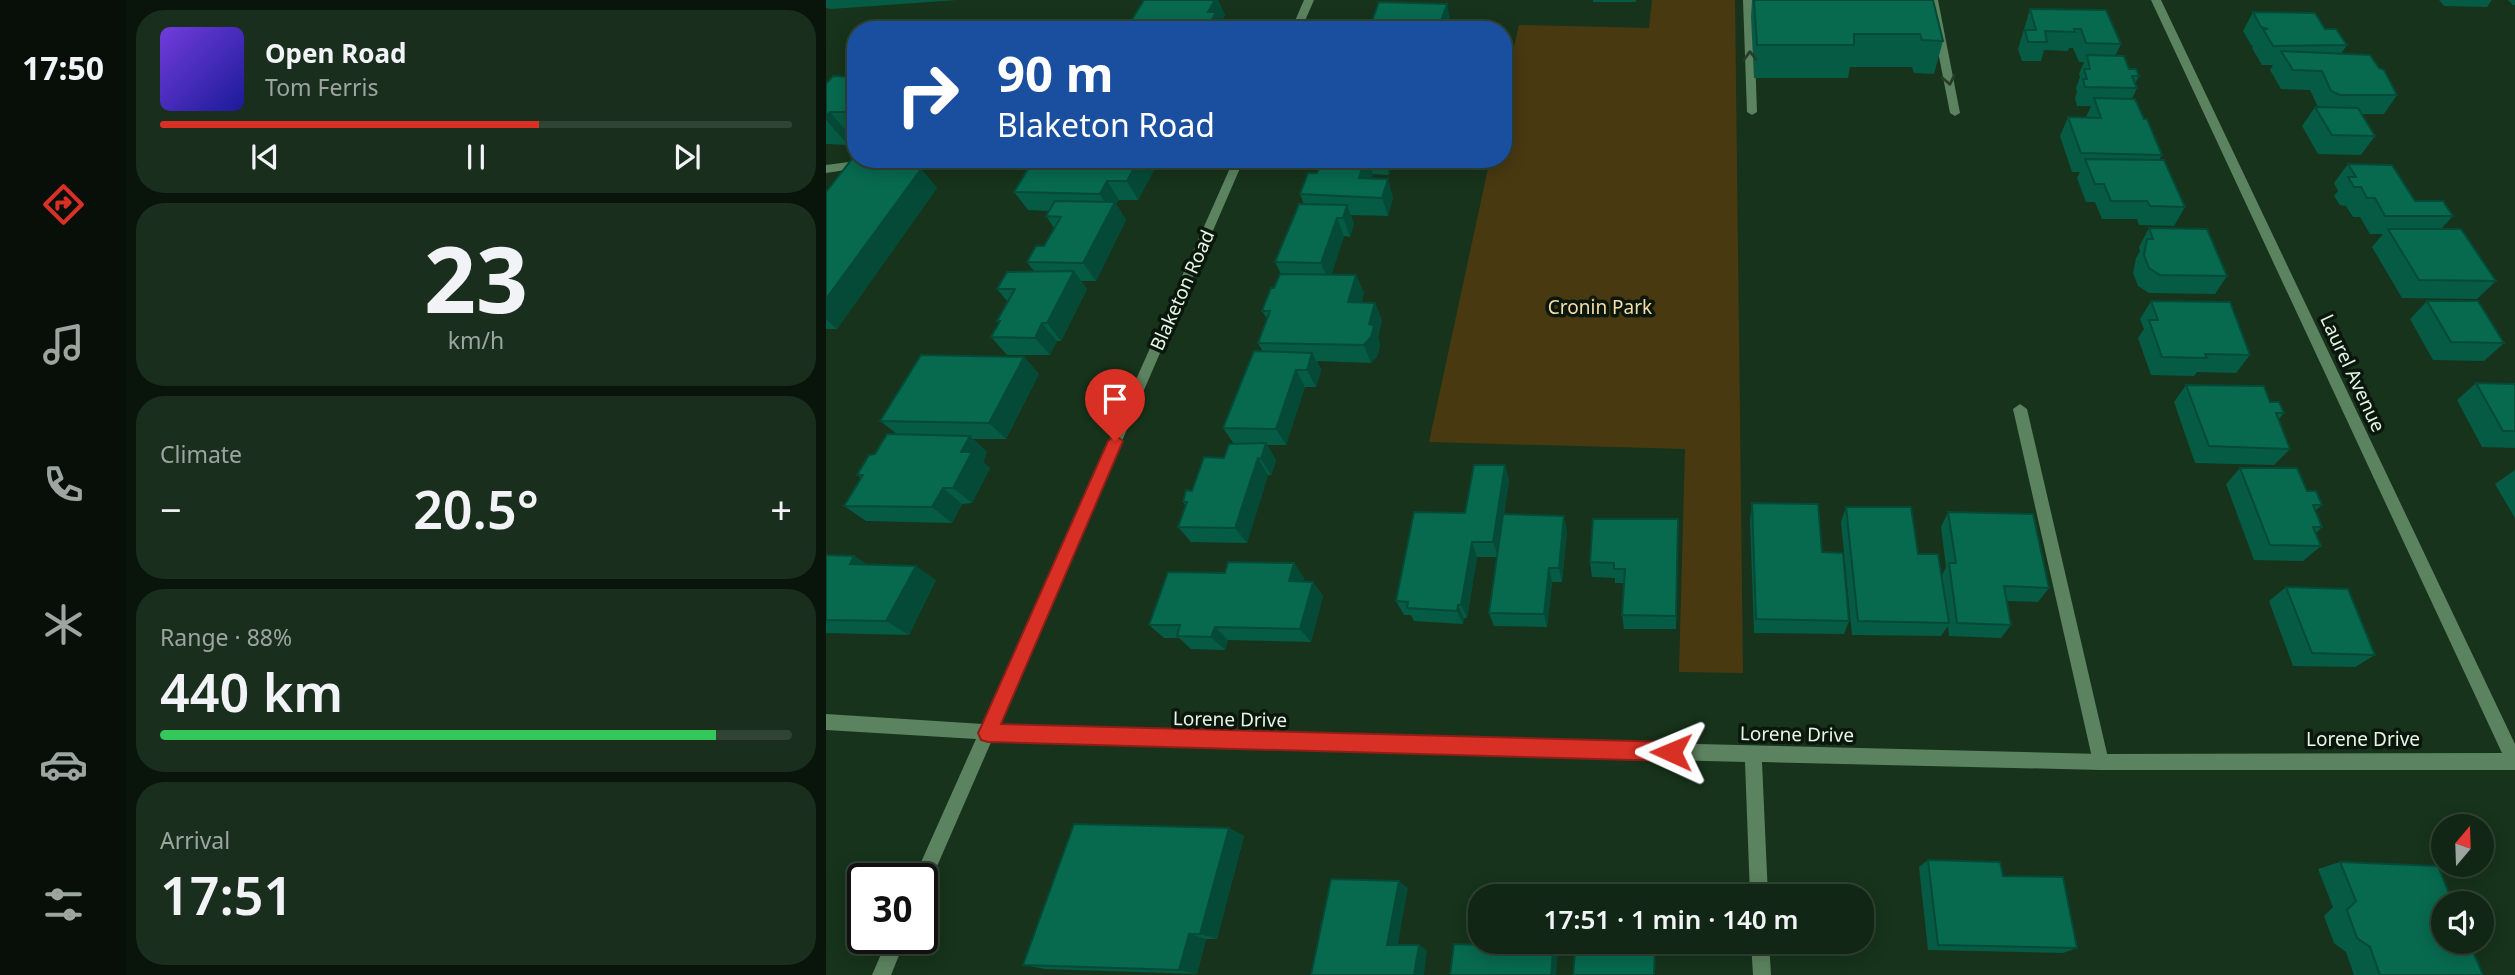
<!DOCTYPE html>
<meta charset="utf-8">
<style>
:root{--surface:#112614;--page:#1a2e1d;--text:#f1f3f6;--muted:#9ca5a0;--line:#304334;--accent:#d93025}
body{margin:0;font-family:"Noto Sans",sans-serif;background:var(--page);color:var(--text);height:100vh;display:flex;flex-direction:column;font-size:26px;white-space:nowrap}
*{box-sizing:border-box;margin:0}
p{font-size:23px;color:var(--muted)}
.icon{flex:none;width:38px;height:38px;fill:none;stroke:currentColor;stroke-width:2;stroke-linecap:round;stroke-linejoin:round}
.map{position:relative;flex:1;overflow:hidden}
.panel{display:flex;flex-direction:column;gap:10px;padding:10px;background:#09150b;width:700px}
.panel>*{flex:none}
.guide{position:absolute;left:21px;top:21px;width:665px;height:147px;border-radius:28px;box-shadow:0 4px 18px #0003,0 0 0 2px var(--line);background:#1a4fa0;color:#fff;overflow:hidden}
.needle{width:46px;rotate:19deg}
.buttons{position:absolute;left:1605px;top:814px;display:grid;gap:14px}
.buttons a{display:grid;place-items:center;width:63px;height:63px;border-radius:50%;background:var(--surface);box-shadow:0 4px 18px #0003,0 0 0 2px var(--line);font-size:35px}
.speed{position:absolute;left:21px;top:863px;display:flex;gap:14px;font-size:35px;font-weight:700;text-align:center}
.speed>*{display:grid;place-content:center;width:91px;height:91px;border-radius:50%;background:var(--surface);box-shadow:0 4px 18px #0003,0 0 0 2px var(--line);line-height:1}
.speed .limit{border:4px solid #111;border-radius:10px;background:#fff;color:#111}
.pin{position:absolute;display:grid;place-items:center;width:60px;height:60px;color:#fff;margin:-72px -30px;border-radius:50% 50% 50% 0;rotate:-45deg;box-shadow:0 0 7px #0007}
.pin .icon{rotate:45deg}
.me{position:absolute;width:77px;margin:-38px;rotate:271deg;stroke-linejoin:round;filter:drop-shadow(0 0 5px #0008)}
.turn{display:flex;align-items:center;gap:24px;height:147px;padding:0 35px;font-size:32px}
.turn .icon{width:91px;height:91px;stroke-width:2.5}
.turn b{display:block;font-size:49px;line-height:60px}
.big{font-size:52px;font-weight:600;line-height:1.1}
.panel .card{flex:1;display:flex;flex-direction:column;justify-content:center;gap:10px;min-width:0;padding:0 24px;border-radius:28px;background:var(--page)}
.panel .dial{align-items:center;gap:0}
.dial b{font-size:91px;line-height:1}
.song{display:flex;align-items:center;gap:21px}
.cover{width:84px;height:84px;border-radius:10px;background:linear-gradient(135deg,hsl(260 70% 55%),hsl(240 70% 35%))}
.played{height:7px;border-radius:4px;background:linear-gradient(90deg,var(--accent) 60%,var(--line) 60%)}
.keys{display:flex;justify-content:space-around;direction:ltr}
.heat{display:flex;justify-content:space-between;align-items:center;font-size:38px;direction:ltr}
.charge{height:10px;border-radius:5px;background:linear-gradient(90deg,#34c759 88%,var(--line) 0)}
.trip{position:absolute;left:642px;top:884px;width:406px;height:70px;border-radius:28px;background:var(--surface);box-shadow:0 4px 18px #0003,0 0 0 2px var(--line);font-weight:600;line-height:70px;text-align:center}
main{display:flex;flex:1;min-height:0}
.tabs{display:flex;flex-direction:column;width:126px;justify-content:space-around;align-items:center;background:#070f08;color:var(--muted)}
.tabs .icon{width:49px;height:49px}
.tabs .active{color:var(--accent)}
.tabs b{font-size:32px;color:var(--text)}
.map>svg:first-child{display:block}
.green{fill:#493911}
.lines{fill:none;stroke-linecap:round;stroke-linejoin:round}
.service{fill:#5c835f;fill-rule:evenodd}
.minor{fill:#5c835f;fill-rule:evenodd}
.wall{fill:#065b44}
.shaded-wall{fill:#054a37}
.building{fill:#076a4f;stroke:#054a37;stroke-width:2}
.oneway{stroke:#273d2a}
.route{fill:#d93025;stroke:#8d1f18;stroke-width:2}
.labels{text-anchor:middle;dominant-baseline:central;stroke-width:7;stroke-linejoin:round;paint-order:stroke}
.street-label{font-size:19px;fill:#e5f6e6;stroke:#0b170d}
.park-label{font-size:19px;fill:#f5dda7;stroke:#0b170d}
</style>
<main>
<nav class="tabs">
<b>17:50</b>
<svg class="icon active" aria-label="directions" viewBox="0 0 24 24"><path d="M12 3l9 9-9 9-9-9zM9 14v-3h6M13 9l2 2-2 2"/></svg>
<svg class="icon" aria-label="music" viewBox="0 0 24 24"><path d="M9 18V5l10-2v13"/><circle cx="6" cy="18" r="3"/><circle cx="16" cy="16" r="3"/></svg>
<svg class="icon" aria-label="phone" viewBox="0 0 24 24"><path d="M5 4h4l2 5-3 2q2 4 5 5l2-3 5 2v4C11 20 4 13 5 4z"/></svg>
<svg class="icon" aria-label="climate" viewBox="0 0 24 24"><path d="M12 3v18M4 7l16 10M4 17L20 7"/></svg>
<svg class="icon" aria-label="car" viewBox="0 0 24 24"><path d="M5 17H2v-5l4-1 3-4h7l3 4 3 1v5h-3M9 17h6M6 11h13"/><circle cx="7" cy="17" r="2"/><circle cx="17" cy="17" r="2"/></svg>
<svg class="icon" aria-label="filters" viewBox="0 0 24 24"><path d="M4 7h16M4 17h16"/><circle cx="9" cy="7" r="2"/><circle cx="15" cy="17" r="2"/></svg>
</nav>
<section class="panel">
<div class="card">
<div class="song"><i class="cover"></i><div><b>Open Road</b><p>Tom Ferris</p></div></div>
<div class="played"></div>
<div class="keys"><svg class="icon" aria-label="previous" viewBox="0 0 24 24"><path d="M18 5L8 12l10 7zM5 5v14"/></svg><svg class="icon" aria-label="pause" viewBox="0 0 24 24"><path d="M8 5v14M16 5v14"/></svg><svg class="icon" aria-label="next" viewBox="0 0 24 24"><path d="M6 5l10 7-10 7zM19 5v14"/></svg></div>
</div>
<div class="card dial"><b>23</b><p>km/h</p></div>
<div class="card"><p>Climate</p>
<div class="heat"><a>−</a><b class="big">20.5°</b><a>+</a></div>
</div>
<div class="card"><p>Range · 88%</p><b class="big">440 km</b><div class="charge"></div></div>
<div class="card"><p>Arrival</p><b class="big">17:51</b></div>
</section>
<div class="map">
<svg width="1689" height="975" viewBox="0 0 1689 975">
<rect width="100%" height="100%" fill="#17331b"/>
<path class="green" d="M826 0H909L917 673 853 672 859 449 603 442 664 159H677V96L693 25 823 28Z"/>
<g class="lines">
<path class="service" d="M917 0H927L931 112 926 115 921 112Z
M1102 0H1112L1134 113 1129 116 1124 113Z
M1194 404 1201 409 1283 762 1281 768 1275 770 1269 768 1267 762 1187 409Z"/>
<path class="minor" d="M478 0H488L475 30H465Z
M1325 0H1335L1689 744V770H1275L936 762 942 896H924L919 762 227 744 166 740 102 887 96 890V878H88L150 739 0 730V714L157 724 408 159H418L173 725 227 728 1275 754 1676 753Z
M46 159H124L125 161 120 164H59L0 173V165Z
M62 938H80L65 975H46Z
M925 942H943L945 975H927Z"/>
</g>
<path class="wall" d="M0 0H131L5 9 0 8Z
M318 0H392L399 15 395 23 398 30H310L305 21Z
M767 0H810V2H767Z
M926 0H1107L1117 41 1108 74 1088 73 1086 67H1024L1022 78H928L925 17Z
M1613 0H1666L1661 7 1618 6Z
M1682 0H1689V5H1687Z
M1204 9 1295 44 1289 56 1303 69 1313 76 1309 84 1311 88 1306 99 1336 155 1333 160 1359 207 1348 226 1313 225 1311 219H1276L1269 202H1260L1251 178 1254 172H1246L1234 136 1242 117H1260L1265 106H1251L1249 98 1251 92 1250 88 1254 77 1253 74 1258 62H1253L1247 48H1243L1242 51 1218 50 1215 61H1196L1192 49Z
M1427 12 1499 29 1521 45 1515 54 1571 95 1558 114H1535L1549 136 1535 155 1492 154 1476 126 1489 107H1492L1484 90 1455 89 1444 70 1447 65H1436L1426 48 1427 46 1425 45 1417 31Z
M539 20 625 22 622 30H535Z
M30 74V139H27L22 145 0 144V84L28 77Z
M325 159 329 168 312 200H293L290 204 300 220 270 281H255L261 289 235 341H231L224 355H181L165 337 173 323 171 321 182 302 171 289 208 271 201 262 218 246 228 228 220 216 223 211 202 210 188 192Z
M542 159H566V161L563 175 547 174 545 178 567 197 562 216 525 215 528 224 524 237 518 236 505 275H530L538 293 535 303H549L556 321 552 337 554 344 552 355 545 363 491 361 495 370 490 387H479L460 445H441L450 460 445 475H442L421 543 365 542 352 527 360 506 357 502 398 458 408 444 397 428 437 352 432 343 441 319 436 311 455 274 449 262 478 204 474 194 491 173 542 159V161Z
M62 160 69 169H95L111 188 11 329H0V192Z
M1522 164 1589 201 1627 216 1615 229 1670 281 1651 299 1576 298 1546 247 1557 234H1544L1534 217H1527L1520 206 1514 205 1508 196 1512 191 1508 183Z
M1323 228 1401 276 1389 294 1323 293 1312 286 1307 273 1310 258 1314 251 1313 247Z
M1325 301 1424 355 1410 373 1371 372 1368 376 1325 375 1312 338 1318 329 1314 319Z
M1601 301 1678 343 1658 361 1607 360 1584 319Z
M198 357 213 374 180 439H147L161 452 157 462 164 468 146 503 136 504 126 523 40 521 18 506 35 478 31 475 71 434 54 421Z
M1650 383 1689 384V448L1656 447 1631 400Z
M1360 385 1458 413 1452 420 1464 449 1448 465 1369 463 1348 402Z
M679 465 683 481 678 514 741 531 736 582H726L721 627 668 626 663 613 671 557H651L641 618H638L637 624 588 621 585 615H578L570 601Z
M1414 468 1481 491 1496 505 1489 511 1496 527 1490 533 1495 546 1477 561 1428 560 1400 484Z
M1689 470V518L1669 484Z
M926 503 1023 621 1018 634 928 633 924 519Z
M1020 507 1092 554 1116 575 1120 567 1115 527 1122 512 1223 588 1212 602 1181 601 1185 625 1175 638 1123 636 1122 626 1115 636 1026 635 1015 522Z
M852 519 850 629H798L796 615 798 583H789V578L766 577 764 562Z
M0 555 28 556 42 565 110 580 83 635 0 633Z
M468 563 478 578 477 581 487 582 497 596 485 642 402 640 399 650 365 649 353 638H338L323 625 399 573Z
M1460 587 1549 655 1529 667 1467 666 1443 601Z
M403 828 418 836 391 939H380L371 974 219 969 197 965Z
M1102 860 1177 876 1251 948 1237 953 1102 950 1093 867Z
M1514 862 1657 975H1528L1520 952 1508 943 1498 916 1507 907 1492 869Z"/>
<path class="shaded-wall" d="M389 0H392L399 15 395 23 398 30H381L382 12Z
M621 4 625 22 622 30H614L613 27Z
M4 112 27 139 22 145 0 120V116Z
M313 159H325L329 168 312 200 301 181Z
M539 159H542L547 174 539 197 533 178Z
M558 159H566V161L563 175Z
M62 160 78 179 56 168Z
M95 169 111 188 11 329 0 319V299Z
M562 179 567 197 562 216 556 198Z
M281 181 293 200 290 204 300 220 270 281 257 263 284 210 274 194Z
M521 205 528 224 524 237 517 218Z
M511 218 518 236 503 282 495 263Z
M248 271 261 289 235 341 221 323Z
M530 275 538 293 529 320 522 302Z
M549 303 556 321 552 337 554 344 552 355 545 363 538 345Z
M216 323 231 341 224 355 209 338Z
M486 353 495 370 490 387 481 370Z
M198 357 213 374 180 439 163 423Z
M470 370 479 387 460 445 450 429Z
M144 436 161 452 157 462 164 468 146 503 127 488 135 452Z
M440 443 450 460 445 475 435 459Z
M432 458 442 475 421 543 409 528Z
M679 465 683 481 672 557 667 542Z
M117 488 136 504 126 523 106 507Z
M738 516 741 531 736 582 733 568Z
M646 542 651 557 641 618 635 605Z
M28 556 51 570 24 564Z
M468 563 478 578 473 595 463 581Z
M90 566 110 580 83 635 60 621Z
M723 568 726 582 721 627 718 614Z
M487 582 497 596 485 642 474 629Z
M632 605 638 618 637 624 631 611Z
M389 627 402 640 399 650 385 637Z
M403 828 418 836 391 939 374 934Z
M573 881 582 888 571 949 561 945Z
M733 886 737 892V896H732Z
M363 934 380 939 371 974 353 970Z
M728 942H733L730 975H725Z
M593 945 601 950 598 975H588Z"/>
<path class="building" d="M318 0H389L382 12H390L381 30H340L344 21H305Z
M928 0H1107L1117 41 1096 40 1094 34H1028V45H931Z
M553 2 621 4 613 27 571 26 570 30H535L539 20 546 21Z
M1204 9 1280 10 1295 44 1260 43 1255 29H1248L1249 32 1219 31 1221 42H1202L1199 30H1210Z
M1427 12 1489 13 1499 29H1510L1521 45 1447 46 1437 29H1442L1435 27Z
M1455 51 1544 55 1553 68 1558 70 1571 95H1514L1505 91 1496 71 1467 70Z
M1261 55 1298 56 1303 69H1310L1313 76H1306L1311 88 1259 87 1257 79H1261L1258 69H1264Z
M30 74V112H4L0 116V84L7 76 28 77Z
M1268 98 1309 99 1318 119H1321L1336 155 1255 153 1242 117 1275 118Z
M1489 107 1532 108 1549 136 1506 135Z
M26 159 62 160 56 168 95 169 0 299V192Z
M208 159H313L301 181H281L274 194 188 192Z
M498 159H539L533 178 562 179 556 198 474 194 482 173H491Z
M1259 159 1338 160 1359 207 1324 206 1321 201H1285L1278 184H1269Z
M1522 164 1566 165 1589 201H1617L1627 216H1559L1549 198H1541L1535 187H1528L1522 177H1530Z
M229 201 289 202 257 263 201 262 210 246H218L235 217 220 216Z
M473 204 521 205 517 218H511L495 263 449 262Z
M1323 228 1381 229 1401 276 1334 275 1323 268 1318 255 1321 239H1327Z
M1562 229H1635L1670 281 1593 280Z
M248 271 221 323H216L209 338 165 337 174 321H171L189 289H171L181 272Z
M454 274 530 275 522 302 549 303 543 324 548 326 545 337 538 345 432 343 444 311H436L445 288H448Z
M1325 301 1404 302 1424 355 1379 354 1381 358 1336 357 1323 320H1332Z
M1601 301H1652L1678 343 1625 342Z
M428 351 486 353 481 370H470L450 429 397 428Z
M95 355 198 357 163 423 54 421Z
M1650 383 1689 384V431H1677Z
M1360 385 1438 386 1444 402H1453L1458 413H1450L1464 449 1383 446Z
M61 434 144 436 135 452H146L127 488H117L106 507 18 506 37 475H31L43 455 49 454Z
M440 443 435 459 432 458 409 528 352 527 361 502H357L360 490 366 491 378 457 398 458 403 444Z
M648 465H679L667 542H646L635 605H632L631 611 581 608 582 602 570 601 588 512 639 513Z
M1414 468H1471L1481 491H1490L1496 505H1487L1496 527H1487L1495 546 1444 545Z
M926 503 992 504 996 552 1017 553 1023 621 930 619Z
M1020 507H1085L1092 554H1112L1123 623 1032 621Z
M1122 512 1207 514 1223 588 1178 586 1185 625 1131 623 1123 563H1130Z
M677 514 738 516 733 568H723L718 614 663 613Z
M767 519H852L850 616 796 615 799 569H788V563L764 562Z
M0 555 28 556 24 564 90 566 60 621 0 620Z
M402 562 468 563 463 581 487 582 474 629 389 627 385 637 351 636 354 625H323L342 572 399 573Z
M1460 587 1522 589 1549 655 1486 653Z
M248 824 403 828 374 934H363L353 970 197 965Z
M1102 860 1174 862 1177 876 1237 877 1251 948 1112 945Z
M1514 862 1612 866 1627 903H1617V942H1643L1657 975H1554L1544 947 1531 938 1521 910 1530 901Z
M505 879 573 881 561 945H593L588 975H485Z
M665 884 733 886 732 896H664Z
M659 942H728L725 975H624L628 944 658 945Z
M750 942H829L828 975H747Z"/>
<defs><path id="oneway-chevron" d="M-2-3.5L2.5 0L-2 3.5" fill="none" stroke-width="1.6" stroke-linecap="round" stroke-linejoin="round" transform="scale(1.75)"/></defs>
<g class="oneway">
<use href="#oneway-chevron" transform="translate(924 56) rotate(-92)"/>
<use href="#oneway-chevron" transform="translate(1123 80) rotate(79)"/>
</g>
<path class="route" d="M289 435 297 441 175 724 845 742 852 745 854 752 852 758 845 761 162 742 155 740 152 733 155 727 282 441Z"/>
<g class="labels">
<g class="street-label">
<text transform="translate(356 290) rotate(-66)">Blaketon Road</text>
<text transform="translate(1527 373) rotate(65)">Laurel Avenue</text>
<text transform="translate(404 719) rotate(1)">Lorene Drive</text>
<text transform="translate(971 734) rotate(1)">Lorene Drive</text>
<text x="1537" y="739">Lorene Drive</text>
</g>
<g class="park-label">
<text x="774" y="307">Cronin Park</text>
</g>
</g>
</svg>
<div class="buttons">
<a><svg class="needle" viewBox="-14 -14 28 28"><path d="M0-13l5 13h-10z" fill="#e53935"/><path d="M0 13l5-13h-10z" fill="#9ca5a0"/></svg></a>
<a><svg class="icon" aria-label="sound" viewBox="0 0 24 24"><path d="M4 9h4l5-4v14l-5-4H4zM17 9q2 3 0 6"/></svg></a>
</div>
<div class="speed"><div class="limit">30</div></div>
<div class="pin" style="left:289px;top:441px;background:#d93025"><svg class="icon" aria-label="arrive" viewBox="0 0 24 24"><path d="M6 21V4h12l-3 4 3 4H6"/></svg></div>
<svg class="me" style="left:845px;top:752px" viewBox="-20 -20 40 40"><path d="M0-17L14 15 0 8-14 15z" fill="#d93025" stroke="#fff" stroke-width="4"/></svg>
<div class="trip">17:51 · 1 min · 140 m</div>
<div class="guide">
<div class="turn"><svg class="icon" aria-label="right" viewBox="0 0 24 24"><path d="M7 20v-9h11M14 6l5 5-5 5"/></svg><div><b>90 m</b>Blaketon Road</div></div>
</div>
</div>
</main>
